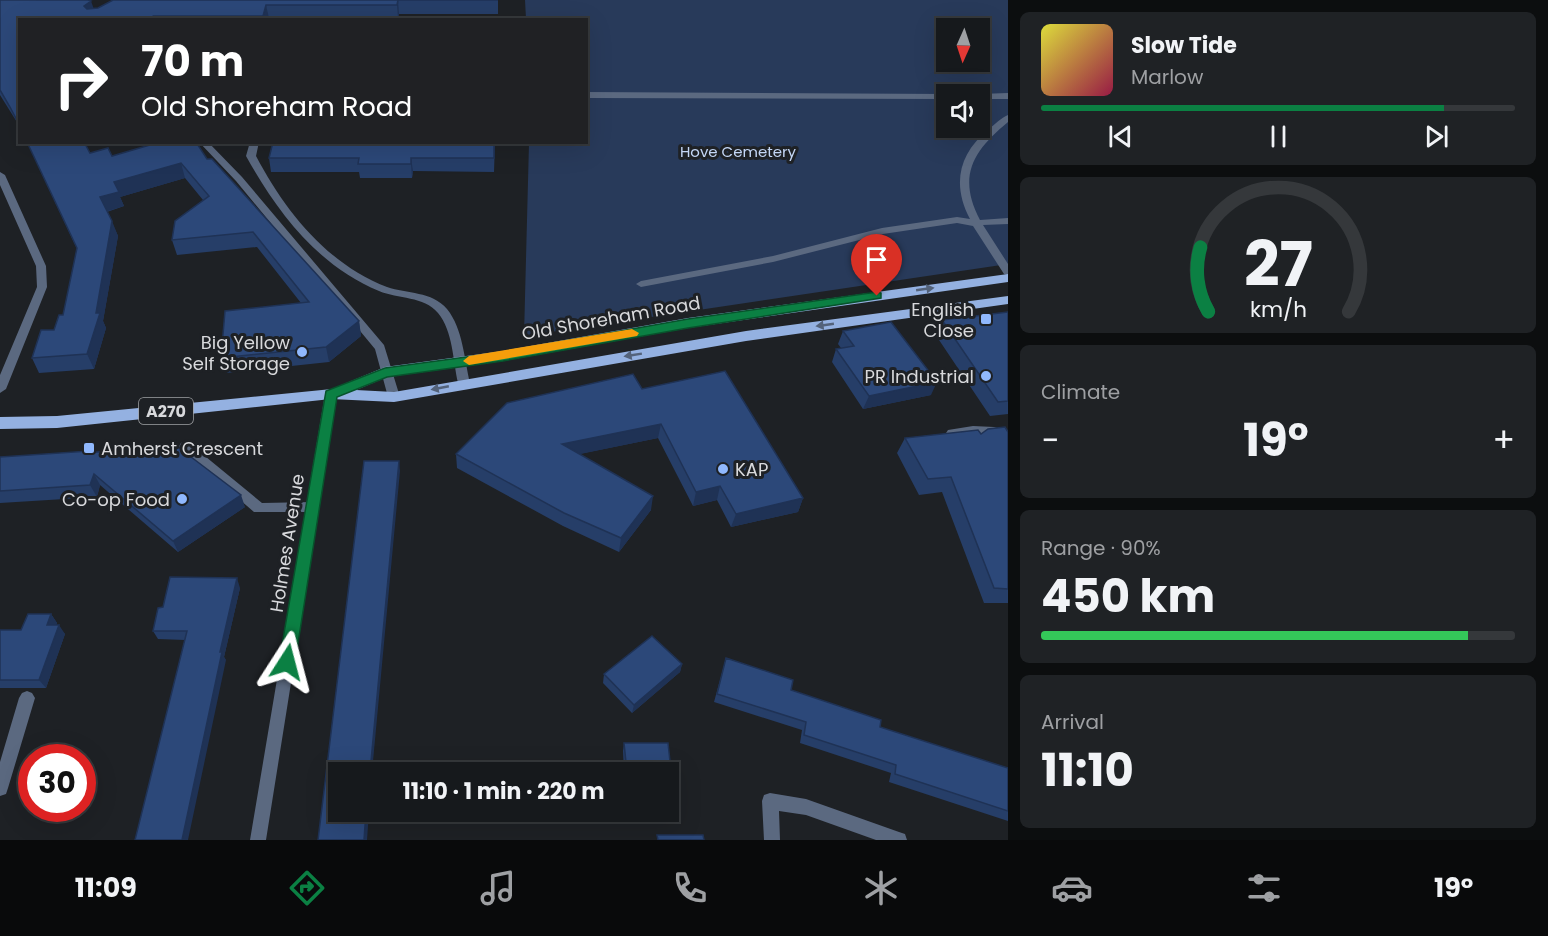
<!DOCTYPE html>
<meta charset="utf-8">
<style>
:root{--surface:#16191c;--page:#1f2225;--text:#f1f3f6;--muted:#9ea0a3;--line:#35383b;--accent:#0b8043}
body{margin:0;font-family:Poppins,sans-serif;background:var(--page);color:var(--text);height:100vh;display:flex;flex-direction:column;font-size:22px;white-space:nowrap}
*{box-sizing:border-box;margin:0}
p{font-size:20px;color:var(--muted)}
.icon{flex:none;width:33px;height:33px;fill:none;stroke:currentColor;stroke-width:2;stroke-linecap:round;stroke-linejoin:round}
.map{position:relative;flex:1;overflow:hidden}
.side{display:flex;flex-direction:column;gap:12px;padding:12px;background:#0c0e0f;width:540px}
.side>*{flex:none}
.hud{position:absolute;left:18px;top:18px;width:570px;height:126px;border-radius:0px;box-shadow:0 6px 24px #0002,0 0 0 2px var(--line);background:#202124;color:#fff;overflow:hidden}
.needle{width:39px;rotate:183deg}
.tools{position:absolute;left:936px;top:18px;display:grid;gap:12px}
.tools a{display:grid;place-items:center;width:54px;height:54px;border-radius:0px;background:var(--surface);box-shadow:0 6px 24px #0002,0 0 0 2px var(--line);font-size:30px}
.speed{position:absolute;left:18px;top:744px;display:flex;gap:12px;font-size:30px;font-weight:700;text-align:center}
.speed>*{display:grid;place-content:center;width:78px;height:78px;border-radius:50%;background:var(--surface);box-shadow:0 6px 24px #0002,0 0 0 2px var(--line);line-height:1}
.speed .limit{border:9px solid #d22;background:#fff;color:#111}
.pin{position:absolute;display:grid;place-items:center;width:51px;height:51px;color:#fff;margin:-62px -26px;border-radius:50% 50% 50% 0;rotate:-45deg;box-shadow:0 0 6px #0007}
.pin .icon{rotate:45deg}
.me{position:absolute;width:66px;margin:-33px;rotate:9deg;stroke-linejoin:round;filter:drop-shadow(0 0 4px #0008)}
.turn{display:flex;align-items:center;gap:21px;height:126px;padding:0 24px;font-size:27px}
.turn .icon{width:78px;height:78px;stroke-width:2.5}
.turn b{display:block;font-size:42px;line-height:51px}
.big{font-size:45px;font-weight:700;line-height:1.1}
.side .card{flex:1;display:flex;flex-direction:column;justify-content:center;gap:9px;min-width:0;padding:0 21px;border-radius:9px;background:var(--page)}
.side .dial{align-items:center;gap:0}
.dial svg{height:156px;overflow:visible;fill:none;stroke:var(--line);stroke-width:7;stroke-linecap:round;text-anchor:middle}
.dial text{fill:var(--text);stroke:none}
.song{display:flex;align-items:center;gap:18px}
.cover{width:72px;height:72px;border-radius:9px;background:linear-gradient(135deg,hsl(60 70% 55%),hsl(340 70% 35%))}
.played{height:6px;border-radius:3px;background:linear-gradient(90deg,var(--accent) 85%,var(--line) 85%)}
.keys{display:flex;justify-content:space-around;direction:ltr}
.heat{display:flex;justify-content:space-between;align-items:center;font-size:33px;direction:ltr}
.charge{height:9px;border-radius:4px;background:linear-gradient(90deg,#34c759 90%,var(--line) 0)}
.trip{position:absolute;left:328px;top:762px;width:351px;height:60px;border-radius:0px;background:var(--surface);box-shadow:0 6px 24px #0002,0 0 0 2px var(--line);font-weight:700;line-height:60px;text-align:center}
.tabs{display:flex;height:96px;justify-content:space-around;align-items:center;background:#090a0b;color:var(--muted)}
.tabs .icon{width:42px;height:42px}
.tabs .current{color:var(--accent)}
.tabs b{font-size:27px;color:var(--text)}
main{display:flex;flex:1;min-height:0}
.map>svg:first-child{display:block}
.green{fill:#283a5a;fill-rule:evenodd}
.lines{fill:none;stroke-linecap:round;stroke-linejoin:round}
.lane{fill:#5b6980;fill-rule:evenodd}
.street{fill:#5b6980;fill-rule:evenodd}
.primary{fill:#94b1e1;fill-rule:evenodd}
.wall{fill:#263e68}
.shaded-wall{fill:#1f3255}
.building{fill:#2c4879;stroke:#1f3255;stroke-width:1.5}
.oneway{fill:#53627a}
.route{fill:#0b8043;stroke:#07532c;stroke-width:1.5}
.slow{fill:#f59e0b}
.poi-dot{fill:#90b8fd;stroke:#1e2125;stroke-width:2}
.labels{text-anchor:middle;dominant-baseline:central;stroke-width:6;stroke-linejoin:round;paint-order:stroke}
.far-park-label{font-size:15px;fill:#c4d7f6;stroke:#1e2125}
.shield{fill:#1e2125;stroke:#a0a2a5;stroke-width:1.5}
.shield-label{font-size:16px;font-weight:bold;fill:#d8d9dc}
.poi-label{font-size:18px;fill:#d8d9dc;stroke:#1e2125;text-anchor:end}
.street-label{font-size:18px;fill:#d8d9dc;stroke:#1e2125}
</style>
<main>
<div class="map">
<svg width="1008" height="840" viewBox="0 0 1008 840">
<rect width="100%" height="100%" fill="#1e2125"/>
<path class="green" d="M525 0H1008V264L524 336 529 143 586 142V20L526 19ZM946 28H980V62H946ZM946 94H980V128H946Z"/>
<g class="lines">
<path class="lane" d="M586 92 946 94V99L586 98Z
M1008 93V99H980V94Z
M1008 115V122C973 151 957 176 980 220L1008 218V224L983 225 1008 264V275L1004 274 973 226 957 223 883 234 773 262 641 287 636 284 641 281 773 256 882 228 957 217 970 219C952 185 958 154 989 129 995 124 1001 118 1008 115Z
M199 142H208L242 177 384 345 400 397 398 400 394 401 388 397 375 349 236 181Z
M250 142H259L256 156C285 211 327 264 387 287 407 294 432 291 447 309 463 329 464 358 470 383L468 386H460L458 383C453 361 453 331 438 313 424 296 398 299 379 291 318 266 277 212 246 156Z
M973 426 994 427 1008 431V441L987 435 952 438 948 436 946 433 948 430Z
M185 441 189 443 262 503 313 502 318 503 319 507 318 511 313 512H254L181 449 179 446 181 443Z
M27 691 32 693 35 698 8 788 6 794 0 796V762L19 698 22 693Z"/>
<path class="street" d="M0 172 5 175 46 266 47 287 6 389 0 393V375L37 287 36 266 0 185Z
M331 390 337 394 266 840H250L325 394Z
M770 793 806 799 899 832 905 834 907 840H876L806 815 779 811 780 840H764L762 801 764 795Z"/>
<path class="primary" d="M1008 274V282L688 328 503 361 387 377 356 390 394 392 746 331 1008 296V304L746 341 394 402 331 399 57 428 0 429V417L57 416 332 389 385 367 503 351 688 318Z"/>
</g>
<path class="wall" d="M0 0 94 9 98 8 113 0H498V14H399L398 18 20 20V127L0 95Z
M27 142H84L90 153 112 156 207 159 359 321 361 336 329 362 226 373 221 358 301 303 257 247 177 255 172 240 203 200 185 178 120 197 124 206 107 212 118 236 103 321 106 328 94 369 39 373 32 358 54 330 63 315 77 249Z
M495 142 494 172 413 171 412 178H360L359 172H271L269 158Z
M1008 312V414L990 416 935 334 942 320Z
M843 331 931 395 863 409 832 362 836 349 841 348 838 344Z
M642 389 803 498 798 512 731 527 717 500 693 506 658 438 579 454 651 510 619 552 563 526 457 468 456 454Z
M1008 432V603H984L942 492 919 495 897 453 905 438Z
M90 453 245 507 178 552 100 485 97 497 0 503V457Z
M240 588 224 657 226 660 185 640 158 639 153 631Z
M51 614 57 623 56 625 65 634 46 688H0V630H21Z
M726 658 791 690 880 727 1008 768V821L889 782 891 773 800 743 802 730 714 702Z
M682 664 680 672 632 713 603 683 604 674Z
M624 743H668L676 816 673 823 628 822 627 812H669V772H624L623 751Z"/>
<path class="shaded-wall" d="M398 0 399 14 398 18 397 5Z
M91 1 96 15 89 20 84 6Z
M266 5 269 18 268 20H264L263 16Z
M411 158 413 171 412 178 411 164Z
M181 163 185 178 120 197 124 206 105 212 100 197 114 182Z
M112 221 118 236 103 321 106 328 94 369 87 354Z
M359 321 361 336 329 362 326 347Z
M937 382 931 395 863 409 869 396Z
M661 424 658 438 561 458 562 444Z
M399 461 400 471 372 772H370Z
M94 474 100 485 97 497 90 485Z
M720 486 717 500 693 506 696 492Z
M241 495 245 507 178 552 173 541Z
M653 496 651 510 619 552 621 538Z
M803 498 798 512 731 527 736 514Z
M237 578 240 588 224 657 226 660 188 840H182L220 652Z
M51 614 57 623 53 633 47 625Z
M59 625 65 634 46 688 39 680Z
M682 664 680 672 632 713 634 705Z
M366 812H369L367 840H364Z"/>
<path class="building" d="M0 0H88L91 1 84 6 87 9 98 8 113 0H498H398L397 5H266L263 16H154L158 20H20V126L10 107 0 90Z
M27 142H84L90 153 108 148 112 156 160 142H196L207 159H212L359 321 326 347 221 358 225 311 309 302 253 232 172 240 175 221 209 196 181 163 114 182 119 192 100 197 112 221 96 313H100L87 354 32 358 41 330H54L59 315H63L77 248Z
M273 142H494V158H411V164H358L359 158H269Z
M1008 312V401L998 402 942 320Z
M891 322 937 382 869 396 836 349 854 346 843 331Z
M725 371 803 498 736 514 720 486 696 492 661 424 562 444 653 496 621 538 564 513 456 454 507 403 633 374 642 389Z
M1005 427 1008 432V589L994 588 951 477 928 479 905 438 978 430 981 434 988 429Z
M174 444 241 495 173 541 94 474 90 485 0 491V457L89 451 88 453Z
M364 461H399L370 772H339V812H366L364 840H318Z
M170 577 237 578 220 652H222L182 840H135L187 631H153L158 608 163 607Z
M28 614H51L47 625H59L39 680H0V630H21Z
M652 636 682 664 634 705 604 674Z
M726 658 793 680 791 690 881 720 880 727 1008 768V811L895 774 896 765 804 735 806 722 717 694Z
M624 743H668L676 816 630 815V812H669V772H627Z
M657 835H703L704 840H658Z"/>
<defs><path id="oneway-solid" d="M-6-.8H1V-3.2L6.5 0L1 3.2V.8H-6Z" transform="scale(1.5)"/></defs>
<g class="oneway">
<use href="#oneway-solid" transform="translate(925 289) rotate(-8)"/>
<use href="#oneway-solid" transform="translate(825 325) rotate(172)"/>
<use href="#oneway-solid" transform="translate(633 355) rotate(171)"/>
<use href="#oneway-solid" transform="translate(440 388) rotate(169)"/>
</g>
<path class="route" d="M877 292 881 293V298L688 328 503 361 387 377 337 397 295 662 293 668 287 670 281 668 279 662 326 391 385 368 503 352 688 319Z"/>
<path class="slow" d="M632 329 639 333 637 336 469 365 463 361 469 356Z"/>
<g class="poi-dot">
<rect x="980" y="313" width="12" height="12" rx="3"/>
<circle cx="302" cy="352" r="6"/>
<circle cx="986" cy="376" r="6"/>
<rect x="83" y="442" width="12" height="12" rx="3"/>
<circle cx="723" cy="469" r="6"/>
<circle cx="182" cy="499" r="6"/>
</g>
<g class="labels">
<g class="far-park-label">
<text x="738" y="151">Hove Cemetery</text>
</g>
<rect class="shield" x="139" y="398" width="54" height="26" rx="4.5"/>
<g class="shield-label">
<text x="166" y="411">A270</text>
</g>
<g class="poi-label">
<text x="974" y="309">English<tspan x="974" dy="21">Close</tspan></text>
<text x="290" y="342">Big Yellow<tspan x="290" dy="21">Self Storage</tspan></text>
<text x="974" y="376">PR Industrial</text>
<text x="101" y="448" text-anchor="start">Amherst Crescent</text>
<text x="735" y="469" text-anchor="start">KAP</text>
<text x="170" y="499">Co-op Food</text>
</g>
<g class="street-label">
<text transform="translate(611 318) rotate(-10)">Old Shoreham Road</text>
<text transform="translate(287 543) rotate(-81)">Holmes Avenue</text>
</g>
</g>
</svg>
<div class="tools">
<a><svg class="needle" viewBox="-14 -14 28 28"><path d="M0-13l5 13h-10z" fill="#e53935"/><path d="M0 13l5-13h-10z" fill="#9ea0a3"/></svg></a>
<a><svg class="icon" aria-label="sound" viewBox="0 0 24 24"><path d="M4 9h4l5-4v14l-5-4H4zM17 9q2 3 0 6"/></svg></a>
</div>
<div class="speed"><div class="limit">30</div></div>
<div class="pin" style="left:877px;top:296px;background:#d93025"><svg class="icon" aria-label="arrive" viewBox="0 0 24 24"><path d="M6 21V4h12l-3 4 3 4H6"/></svg></div>
<svg class="me" style="left:287px;top:662px" viewBox="-20 -20 40 40"><path d="M0-17L14 15 0 8-14 15z" fill="#0b8043" stroke="#fff" stroke-width="4"/></svg>
<div class="trip">11:10 · 1 min · 220 m</div>
<div class="hud">
<div class="turn"><svg class="icon" aria-label="right" viewBox="0 0 24 24"><path d="M7 20v-9h11M14 6l5 5-5 5"/></svg><div><b>70 m</b>Old Shoreham Road</div></div>
</div>
</div>
<section class="side">
<div class="card">
<div class="song"><i class="cover"></i><div><b>Slow Tide</b><p>Marlow</p></div></div>
<div class="played"></div>
<div class="keys"><svg class="icon" aria-label="previous" viewBox="0 0 24 24"><path d="M18 5L8 12l10 7zM5 5v14"/></svg><svg class="icon" aria-label="pause" viewBox="0 0 24 24"><path d="M8 5v14M16 5v14"/></svg><svg class="icon" aria-label="next" viewBox="0 0 24 24"><path d="M6 5l10 7-10 7zM19 5v14"/></svg></div>
</div>
<div class="card dial"><svg viewBox="0 0 100 80">
<path d="M14 69A42 42 0 1 1 86 69"/>
<path d="M14 69A42 42 0 0 1 10 36" stroke="#0b8043"/>
<text x="50" y="56" font-size="32" font-weight="700">27</text>
<text x="50" y="72" font-size="11">km/h</text>
</svg></div>
<div class="card"><p>Climate</p>
<div class="heat"><a>−</a><b class="big">19°</b><a>+</a></div>
</div>
<div class="card"><p>Range · 90%</p><b class="big">450 km</b><div class="charge"></div></div>
<div class="card"><p>Arrival</p><b class="big">11:10</b></div>
</section>
</main>
<nav class="tabs">
<b>11:09</b>
<svg class="icon current" aria-label="directions" viewBox="0 0 24 24"><path d="M12 3l9 9-9 9-9-9zM9 14v-3h6M13 9l2 2-2 2"/></svg>
<svg class="icon" aria-label="music" viewBox="0 0 24 24"><path d="M9 18V5l10-2v13"/><circle cx="6" cy="18" r="3"/><circle cx="16" cy="16" r="3"/></svg>
<svg class="icon" aria-label="phone" viewBox="0 0 24 24"><path d="M5 4h4l2 5-3 2q2 4 5 5l2-3 5 2v4C11 20 4 13 5 4z"/></svg>
<svg class="icon" aria-label="climate" viewBox="0 0 24 24"><path d="M12 3v18M4 7l16 10M4 17L20 7"/></svg>
<svg class="icon" aria-label="car" viewBox="0 0 24 24"><path d="M5 17H2v-5l4-1 3-4h7l3 4 3 1v5h-3M9 17h6M6 11h13"/><circle cx="7" cy="17" r="2"/><circle cx="17" cy="17" r="2"/></svg>
<svg class="icon" aria-label="filters" viewBox="0 0 24 24"><path d="M4 7h16M4 17h16"/><circle cx="9" cy="7" r="2"/><circle cx="15" cy="17" r="2"/></svg>
<b>19°</b>
</nav>
